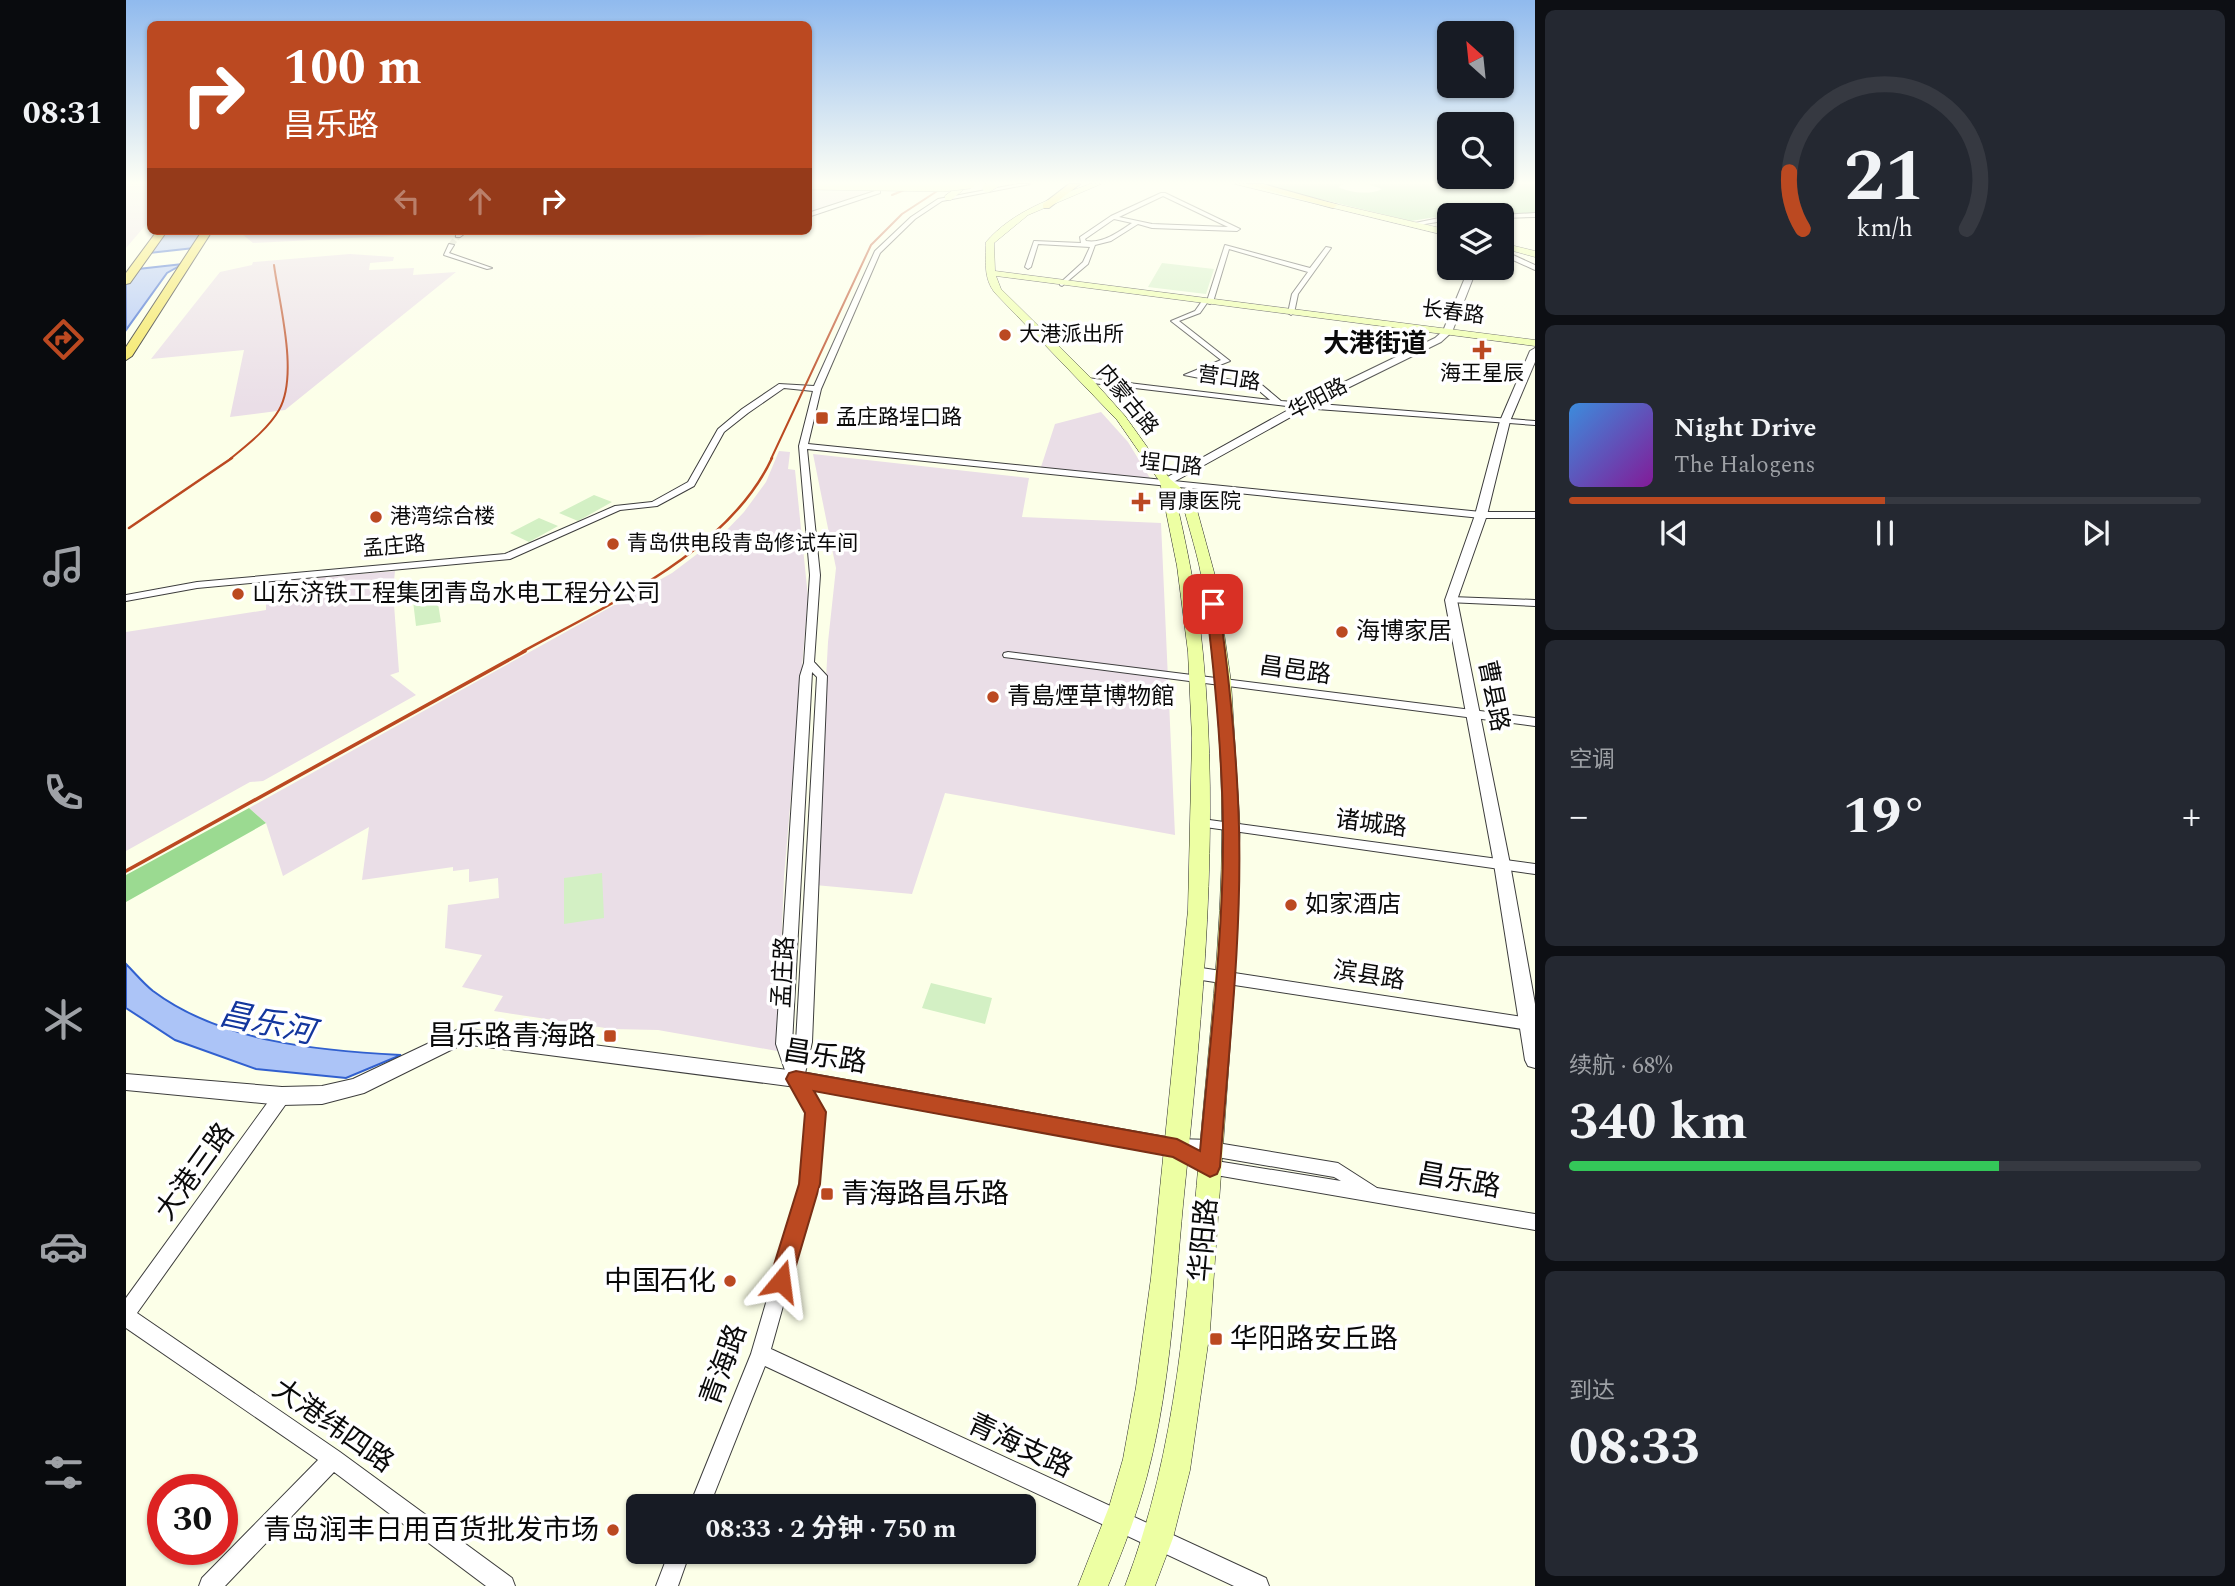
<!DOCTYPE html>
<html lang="zh">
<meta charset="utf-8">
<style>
:root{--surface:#171b24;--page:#242831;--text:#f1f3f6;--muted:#9ea1a6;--line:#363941;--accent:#bb4921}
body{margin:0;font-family:Spectral,"Noto Sans SC",serif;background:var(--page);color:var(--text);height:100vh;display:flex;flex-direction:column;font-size:26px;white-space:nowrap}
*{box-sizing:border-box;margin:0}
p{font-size:23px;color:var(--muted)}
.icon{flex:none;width:38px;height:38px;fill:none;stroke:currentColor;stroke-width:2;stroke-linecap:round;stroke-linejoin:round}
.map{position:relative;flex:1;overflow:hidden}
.details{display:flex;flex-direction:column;gap:10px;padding:10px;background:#0d0f14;width:700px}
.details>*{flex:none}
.guide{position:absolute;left:21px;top:21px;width:665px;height:214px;border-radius:10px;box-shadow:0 2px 5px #0004;background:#bb4921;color:#fff;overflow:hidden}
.needle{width:46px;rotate:333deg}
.fabs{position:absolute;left:1311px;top:21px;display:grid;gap:14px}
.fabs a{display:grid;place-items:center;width:77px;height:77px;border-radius:10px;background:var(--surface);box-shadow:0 2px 5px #0004;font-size:35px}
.speed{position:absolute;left:21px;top:1474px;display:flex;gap:14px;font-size:35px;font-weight:700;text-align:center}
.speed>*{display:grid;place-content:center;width:91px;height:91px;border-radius:50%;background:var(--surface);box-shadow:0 2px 5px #0004;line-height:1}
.speed .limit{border:10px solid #d22;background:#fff;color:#111}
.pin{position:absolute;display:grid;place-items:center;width:60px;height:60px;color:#fff;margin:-30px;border-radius:14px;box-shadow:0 4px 10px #0006}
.me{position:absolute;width:77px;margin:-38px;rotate:16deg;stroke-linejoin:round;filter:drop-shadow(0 0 5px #0008)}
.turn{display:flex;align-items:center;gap:24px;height:147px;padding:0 21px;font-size:32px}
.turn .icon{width:91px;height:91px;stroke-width:2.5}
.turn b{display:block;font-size:49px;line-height:60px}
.lanes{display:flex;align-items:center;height:66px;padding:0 21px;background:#0003;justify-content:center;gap:35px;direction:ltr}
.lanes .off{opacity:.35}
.big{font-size:52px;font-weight:700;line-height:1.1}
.details .widget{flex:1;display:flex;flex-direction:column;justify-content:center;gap:10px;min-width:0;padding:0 24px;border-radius:10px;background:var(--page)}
.details .dial{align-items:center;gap:0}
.dial svg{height:182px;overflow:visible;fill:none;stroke:var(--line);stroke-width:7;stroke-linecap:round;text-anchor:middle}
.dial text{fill:var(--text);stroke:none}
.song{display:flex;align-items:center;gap:21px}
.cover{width:84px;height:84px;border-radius:10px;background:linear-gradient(135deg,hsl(210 70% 55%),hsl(290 70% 35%))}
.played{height:7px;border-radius:4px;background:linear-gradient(90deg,var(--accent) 50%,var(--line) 50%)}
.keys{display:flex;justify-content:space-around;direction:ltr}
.heat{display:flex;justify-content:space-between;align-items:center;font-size:38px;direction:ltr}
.charge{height:10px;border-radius:5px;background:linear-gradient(90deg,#34c759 68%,var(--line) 0)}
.trip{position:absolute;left:500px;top:1494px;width:410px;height:70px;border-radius:10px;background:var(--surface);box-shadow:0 2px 5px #0004;font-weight:700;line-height:70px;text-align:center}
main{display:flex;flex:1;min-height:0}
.tab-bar{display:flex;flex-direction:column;width:126px;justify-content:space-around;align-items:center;background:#090b0e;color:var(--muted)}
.tab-bar .icon{width:49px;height:49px}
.tab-bar .active{color:var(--accent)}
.tab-bar b{font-size:32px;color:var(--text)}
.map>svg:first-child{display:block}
.industrial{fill:#eadee7}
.forest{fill:#9bda91}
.pitch{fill:#d3f0c4}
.water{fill:#acc4f7;stroke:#3160cf;stroke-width:2}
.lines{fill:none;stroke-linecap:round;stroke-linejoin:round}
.minor-tunnel{stroke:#d8dac7;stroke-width:6;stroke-dasharray:6 2.5;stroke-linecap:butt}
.minor-casing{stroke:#3d3d3d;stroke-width:2}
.tertiary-casing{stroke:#3d3d3d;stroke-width:2}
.secondary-casing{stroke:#2c2c2c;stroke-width:1}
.trunk-casing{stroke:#1b1b1b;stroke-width:2}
.minor{fill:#fff;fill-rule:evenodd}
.tertiary{fill:#fff;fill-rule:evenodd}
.secondary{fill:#edffa3;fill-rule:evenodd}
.trunk{fill:#f4e554;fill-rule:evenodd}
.rail-far2{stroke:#bb4921;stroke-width:2}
.rail-far1{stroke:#bb4921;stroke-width:2.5}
.rail{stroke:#bb4921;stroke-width:3.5}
.secondary-bridge-casing{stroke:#2c2c2c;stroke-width:10;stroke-linecap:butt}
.secondary-bridge{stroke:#edffa3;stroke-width:9}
.route{fill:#bb4921;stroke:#7a2f15;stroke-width:2}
.poi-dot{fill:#bb4921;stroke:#fff;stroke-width:2.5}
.labels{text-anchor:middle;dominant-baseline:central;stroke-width:7;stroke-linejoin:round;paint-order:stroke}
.far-street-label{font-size:21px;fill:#0a0a0a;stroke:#fff}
.far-poi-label{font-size:21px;fill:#0a0a0a;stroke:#fff;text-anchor:start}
.poi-label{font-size:24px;fill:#0a0a0a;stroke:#fff;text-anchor:start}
.street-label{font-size:24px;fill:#0a0a0a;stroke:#fff}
.far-district-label{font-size:26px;font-weight:bold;fill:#0a0a0a;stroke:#fff}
.near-poi-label{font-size:28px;fill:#0a0a0a;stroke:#fff;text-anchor:end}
.near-street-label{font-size:28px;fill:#0a0a0a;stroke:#fff}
.near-water-label{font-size:32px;font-style:italic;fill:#13369d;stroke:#fff}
</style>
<main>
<nav class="tab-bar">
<b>08:31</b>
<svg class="icon active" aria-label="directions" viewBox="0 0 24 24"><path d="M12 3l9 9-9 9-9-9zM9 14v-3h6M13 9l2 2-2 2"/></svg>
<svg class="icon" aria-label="music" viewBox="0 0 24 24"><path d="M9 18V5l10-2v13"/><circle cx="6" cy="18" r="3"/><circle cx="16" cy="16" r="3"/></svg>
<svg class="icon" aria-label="phone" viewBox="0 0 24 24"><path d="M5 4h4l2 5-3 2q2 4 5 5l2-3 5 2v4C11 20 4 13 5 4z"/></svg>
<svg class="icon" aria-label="climate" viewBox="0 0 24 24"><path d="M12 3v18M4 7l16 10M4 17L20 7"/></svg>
<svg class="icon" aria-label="car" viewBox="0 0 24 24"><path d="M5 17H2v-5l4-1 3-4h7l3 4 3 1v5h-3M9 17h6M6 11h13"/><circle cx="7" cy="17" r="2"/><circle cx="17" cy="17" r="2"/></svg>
<svg class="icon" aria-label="filters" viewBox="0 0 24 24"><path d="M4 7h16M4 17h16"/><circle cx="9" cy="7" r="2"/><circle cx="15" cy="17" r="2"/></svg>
</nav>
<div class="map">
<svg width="1409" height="1586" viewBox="0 0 1409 1586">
<rect width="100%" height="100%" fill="#fcffe8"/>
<path class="industrial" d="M0 184H24V220L0 248Z
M683 188H744L748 192 683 213Z
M117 231H606L567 238 500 240 323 233 127 243 116 234Z
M224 254 268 257 267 261 244 263 243 270 288 268 287 275 330 272 159 410 104 417 118 350 25 359 94 272 126 265 127 262Z
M975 412 1002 442 1024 478 915 467 929 424Z
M653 451 664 452 662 469 669 470 682 597 658 877 651 1051 532 1030 486 1029 368 1011 377 996 336 987 356 955 319 948 322 905 373 898 372 878 343 882V869L327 871V867L236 880 243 827 157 876 140 823 123 808 546 573 595 536 618 512 640 482Z
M687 454 903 478 896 517 1035 523 1049 835 819 793 786 894 689 885 702 642 710 568Z
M269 571 267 591 273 672 264 675 290 695 137 781 124 782 0 851V632L140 610V582Z"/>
<path class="forest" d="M1131 184H1218L1212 187C1224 193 1245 195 1256 189L1242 184H1409V214L1323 215 1285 221Z
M123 808 140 823 0 902V875Z"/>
<path class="pitch" d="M1036 263 1088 269 1080 294 1022 287Z
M468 495 486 502 452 521 433 513Z
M413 518 432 526 403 542 384 533Z
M311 597 315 622 290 626 287 601Z
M476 873 478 918 438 924V878Z
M805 983 866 998 859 1024 796 1008Z"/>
<path class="water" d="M39 231H80L68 248 23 253Z
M57 264 41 273 0 330V284L12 269Z
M0 964C9 973 17 983 27 991 95 1042 194 1051 275 1055L220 1078 130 1069 49 1040 0 1008Z"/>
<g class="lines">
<path class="minor-tunnel" d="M325 245 332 236"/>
<g class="minor-casing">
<path id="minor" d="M892 184H904L816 201 789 219 754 253 695 389 682 444 1355 512H1409V518H1355L681 449 694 575 688 662 701 676 686 1042 678 1078 698 1112 691 1184 645 1349 1140 1578 1143 1586H1108L639 1366 583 1507H563L625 1354 675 1184 682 1113 662 1079 650 1044 674 676 678 663 684 575 673 446 687 391 658 388 622 413 598 432 568 486 531 506 494 510 384 559 71 588 0 601V595L71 582 379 554 489 506 526 502 562 482 592 429 616 409 653 384 688 386 749 251 785 217 812 199ZM686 672 691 677 670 1042 668 1052 666 1044Z
M751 185 754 187V193L682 217V213L749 191 748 187Z
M1035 193H1039L1114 229 1111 231 1026 228 1012 224 985 241 969 245 962 264 936 286 934 285V283L957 262 964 247 912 244 905 267 902 269 899 267 908 241 955 243 954 237 985 216ZM1037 196 1102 227 1026 224 993 217ZM988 219 1006 223C993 232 976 244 960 241L959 239Z
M1409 213V217L1376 218 1374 215Z
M1323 216V220L1287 226 1284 224Z
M335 231H342L334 237H330V235Z
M602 231H614L604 234Z
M323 244 328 245 323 253 366 268 361 269 318 255Z
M1099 245 1184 268 1200 247 1205 248 1172 294 1168 313 1165 315 1162 313 1166 294 1182 272 1103 249 1087 302 1084 304 1081 303 1074 313 1053 321 1104 361 1071 374 1136 385 1155 401 1409 421V425L1177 408 958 382V378H961L1144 400 1131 389 1058 375 1095 360 1045 321 1069 311 1076 301H1081Z
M1325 597 1409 600V606L1321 602V598Z
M882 652 1409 718V726L878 657 877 655 878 653Z
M1076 819 1409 864V874L1072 826 1070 823 1072 820Z
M1069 967 1409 1019V1031L1069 979 1064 977 1062 973 1064 969Z
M156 1089 162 1091 164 1096 162 1101 11 1313 214 1452 386 1578 389 1586H360L208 1472 99 1586H73L76 1578 192 1460 0 1328V1298L150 1091Z
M1085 1142 1212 1163 1251 1188 1409 1214V1230L1084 1174 1078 1172 1076 1167 1078 1162 1084 1160 1215 1181 1208 1177 1085 1156 1079 1154 1077 1149 1079 1144Z
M543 1552H564L552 1586H530Z"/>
</g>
<g class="tertiary-casing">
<path id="tertiary" d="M1376 250 1409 265V270L1376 255Z
M1343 268H1351L1326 332 1315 342 1181 408 1044 484H1036V480L1173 404 1309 338 1317 331Z
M1409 348V362L1384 421 1361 515 1331 600 1384 864 1409 1004V1068L1402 1066 1399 1060 1368 864 1319 600 1349 515 1374 421 1404 351Z
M335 1028 670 1071 1051 1139 1085 1140 1092 1142 1095 1149 1092 1156 1085 1158 1051 1157 670 1087 337 1044 238 1093 196 1104 156 1105 0 1090V1074L156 1087 196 1086 227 1079Z"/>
</g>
<g class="secondary-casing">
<path id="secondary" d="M835 184H844L825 200H819V196Z
M964 184H975L902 215 868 243 869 271 1409 340V346L870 276 875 289 965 378 999 416 1044 479 1068 499 1091 583 1105 682 1114 828 1109 976 1084 1330 1064 1470 1047 1538 1029 1586H999C1052 1448 1060 1304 1073 1158 1082 1049 1096 938 1096 828 1096 748 1089 666 1077 586 1073 558 1063 529 1056 501L1049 495C1061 548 1072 600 1077 654 1094 831 1077 1009 1059 1185 1049 1281 1046 1382 1021 1476 1011 1514 997 1550 982 1586H952L983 1507 997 1459 1010 1387 1025 1278 1062 910 1066 738 1062 652 1051 566 1034 482 991 420 869 293C857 278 860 261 860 242 887 211 926 198 964 184Z
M1109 184H1123L1323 230V236Z
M1376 243 1409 251V257L1376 248Z"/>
</g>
<g class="trunk-casing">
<path id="trunk" d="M943 184H954L923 208H917V204Z
M1121 184H1137L1212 205 1207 208Z
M31 231H41L4 283 0 284V273Z
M76 231H86L6 356 0 360V347Z"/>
</g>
<use href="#minor" class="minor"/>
<use href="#tertiary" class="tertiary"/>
<use href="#secondary" class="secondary"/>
<use href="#trunk" class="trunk"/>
<path class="rail-far2" d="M766 195 793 184
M104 459C121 445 142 429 153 410 173 375 153 303 148 265
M645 459 745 245 776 214 822 184"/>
<path class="rail-far1" d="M3 528 106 458
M396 652C483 604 602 552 646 458"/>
<path class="rail" d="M0 871 399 651"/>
<g class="secondary-bridge-casing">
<path id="secondary-bridge" d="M682 185 817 187 844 184
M861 188 868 184"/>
</g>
<use href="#secondary-bridge" class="secondary-bridge"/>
</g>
<linearGradient id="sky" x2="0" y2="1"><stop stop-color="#90baee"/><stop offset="0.45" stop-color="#fefff5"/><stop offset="1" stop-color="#fefff5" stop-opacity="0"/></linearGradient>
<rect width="1409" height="406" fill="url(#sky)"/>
<path class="route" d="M1087 600 1093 604C1103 677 1111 752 1113 827 1116 940 1102 1055 1094 1167L1091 1174 1084 1177 1047 1157 688 1091 700 1112 694 1184 663 1289 655 1293 647 1289 643 1281 673 1184 679 1113 660 1079 663 1073 670 1071 1051 1139 1074 1151C1084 1043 1098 934 1097 827 1096 752 1089 677 1080 604Z"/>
<g class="poi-dot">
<circle cx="879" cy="335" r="7"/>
<path d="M1352.5 339.5h7v7h7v7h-7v7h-7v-7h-7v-7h7z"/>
<rect x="689" y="411" width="14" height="14" rx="3.5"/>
<path d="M1011.5 491.5h7v7h7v7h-7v7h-7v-7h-7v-7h7z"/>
<circle cx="250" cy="517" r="7"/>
<circle cx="487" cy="544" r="7"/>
<circle cx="112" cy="594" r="7"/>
<circle cx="1216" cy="632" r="7"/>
<circle cx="867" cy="697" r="7"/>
<circle cx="1165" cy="905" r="7"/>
<rect x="477" y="1029" width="14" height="14" rx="3.5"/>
<rect x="694" y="1187" width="14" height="14" rx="3.5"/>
<circle cx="604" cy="1281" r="7"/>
<rect x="1083" y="1332" width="14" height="14" rx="3.5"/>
<circle cx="487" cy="1530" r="7"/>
</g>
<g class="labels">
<g class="far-street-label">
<text transform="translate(1327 313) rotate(7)">长春路</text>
<text transform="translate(1103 379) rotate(8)">营口路</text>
<text transform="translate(1192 399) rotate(-27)">华阳路</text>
<text transform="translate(1001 400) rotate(51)">内蒙古路</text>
<text transform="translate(1045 465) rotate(6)">埕口路</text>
<text transform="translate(268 547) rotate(-5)">孟庄路</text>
</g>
<g class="far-poi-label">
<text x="893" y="335">大港派出所</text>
<text x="1356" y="374" text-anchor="middle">海王星辰</text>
<text x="710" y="418">孟庄路埕口路</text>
<text x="1031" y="502">胃康医院</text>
<text x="264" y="517">港湾综合楼</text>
<text x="501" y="544">青岛供电段青岛修试车间</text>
</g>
<g class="poi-label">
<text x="126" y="594">山东济铁工程集团青岛水电工程分公司</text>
<text x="1230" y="632">海博家居</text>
<text x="881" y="697">青島煙草博物館</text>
<text x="1179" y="905">如家酒店</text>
</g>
<g class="street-label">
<text transform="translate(1169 671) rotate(8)">昌邑路</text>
<text transform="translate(1367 696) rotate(79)">曹县路</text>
<text transform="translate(1245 824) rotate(7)">诸城路</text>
<text transform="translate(658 972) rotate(-87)">孟庄路</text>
<text transform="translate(1243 976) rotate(9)">滨县路</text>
</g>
<g class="far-district-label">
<text x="1249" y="344">大港街道</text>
</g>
<g class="near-poi-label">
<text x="470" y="1036">昌乐路青海路</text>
<text x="715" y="1194" text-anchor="start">青海路昌乐路</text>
<text x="590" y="1281">中国石化</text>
<text x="1104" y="1339" text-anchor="start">华阳路安丘路</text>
<text x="473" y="1530">青岛润丰日用百货批发市场</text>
</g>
<g class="near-street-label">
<text transform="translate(699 1057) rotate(9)">昌乐路</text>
<text transform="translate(69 1172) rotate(-54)">大港三路</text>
<text transform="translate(1333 1181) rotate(10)">昌乐路</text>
<text transform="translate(1078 1240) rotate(-85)">华阳路</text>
<text transform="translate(598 1365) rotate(-70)">青海路</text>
<text transform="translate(207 1426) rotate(35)">大港纬四路</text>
<text transform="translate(894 1446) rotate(25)">青海支路</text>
</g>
<g class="near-water-label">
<text transform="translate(141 1024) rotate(12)">昌乐河</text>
</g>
</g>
</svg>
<div class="fabs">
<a><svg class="needle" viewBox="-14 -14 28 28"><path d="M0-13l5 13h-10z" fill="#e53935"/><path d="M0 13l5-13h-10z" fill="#9ea1a6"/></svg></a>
<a><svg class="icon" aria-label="search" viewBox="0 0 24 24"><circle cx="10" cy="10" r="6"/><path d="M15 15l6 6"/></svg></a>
<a><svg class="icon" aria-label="layers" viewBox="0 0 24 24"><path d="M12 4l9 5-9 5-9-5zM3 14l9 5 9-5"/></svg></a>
</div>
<div class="speed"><div class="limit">30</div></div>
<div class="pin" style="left:1087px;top:604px;background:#d93025"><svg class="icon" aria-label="arrive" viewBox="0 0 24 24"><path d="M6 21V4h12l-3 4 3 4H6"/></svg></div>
<svg class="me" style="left:655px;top:1281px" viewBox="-20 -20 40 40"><path d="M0-17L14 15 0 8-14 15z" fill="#bb4921" stroke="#fff" stroke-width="4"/></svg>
<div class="trip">08:33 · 2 分钟 · 750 m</div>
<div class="guide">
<div class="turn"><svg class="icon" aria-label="right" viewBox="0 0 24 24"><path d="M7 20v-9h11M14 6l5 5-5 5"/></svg><div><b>100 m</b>昌乐路</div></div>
<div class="lanes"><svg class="icon off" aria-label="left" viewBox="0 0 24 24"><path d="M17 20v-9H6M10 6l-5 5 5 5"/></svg><svg class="icon off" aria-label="ahead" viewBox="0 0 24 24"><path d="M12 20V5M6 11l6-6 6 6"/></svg><svg class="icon" aria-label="right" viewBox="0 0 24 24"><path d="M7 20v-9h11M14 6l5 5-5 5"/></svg></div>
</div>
</div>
<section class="details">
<div class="widget dial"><svg viewBox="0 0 100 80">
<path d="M14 69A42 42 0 1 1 86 69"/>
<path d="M14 69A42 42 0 0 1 8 44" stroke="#bb4921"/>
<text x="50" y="56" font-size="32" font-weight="700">21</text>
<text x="50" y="72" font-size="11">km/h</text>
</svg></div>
<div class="widget">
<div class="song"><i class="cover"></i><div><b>Night Drive</b><p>The Halogens</p></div></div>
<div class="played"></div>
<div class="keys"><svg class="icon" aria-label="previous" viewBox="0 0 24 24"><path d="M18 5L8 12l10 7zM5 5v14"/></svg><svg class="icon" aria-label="pause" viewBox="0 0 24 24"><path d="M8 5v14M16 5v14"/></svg><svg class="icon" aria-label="next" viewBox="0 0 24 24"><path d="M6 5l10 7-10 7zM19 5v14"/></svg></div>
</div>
<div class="widget"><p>空调</p>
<div class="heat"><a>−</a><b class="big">19°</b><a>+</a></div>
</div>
<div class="widget"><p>续航 · 68%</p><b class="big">340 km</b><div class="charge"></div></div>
<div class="widget"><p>到达</p><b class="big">08:33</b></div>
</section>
</main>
